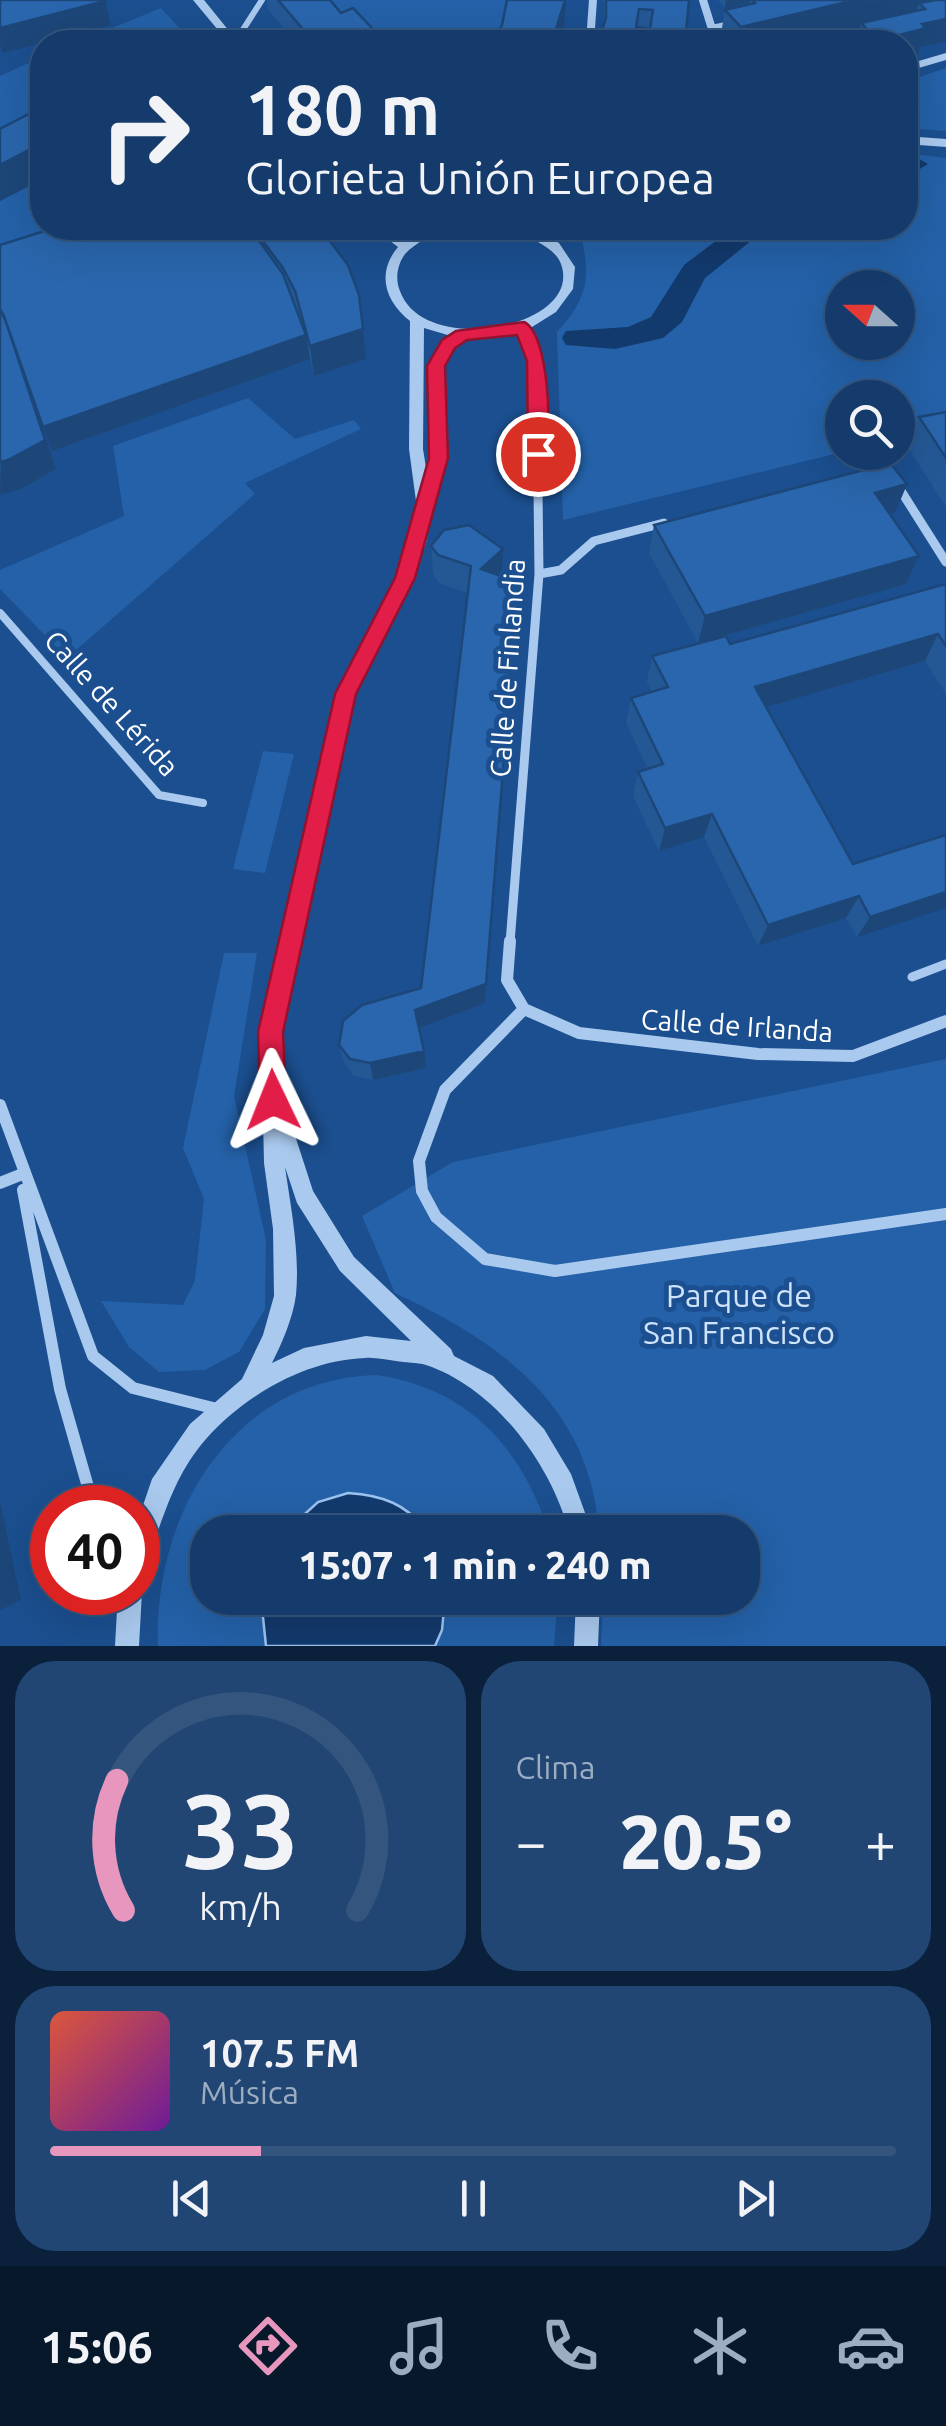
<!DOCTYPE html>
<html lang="es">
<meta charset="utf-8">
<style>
:root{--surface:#143b6b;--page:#214673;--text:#f1f3f6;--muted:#9dadc1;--line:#33557e;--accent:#e797bd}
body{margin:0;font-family:Ubuntu,sans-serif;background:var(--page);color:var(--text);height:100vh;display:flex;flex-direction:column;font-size:38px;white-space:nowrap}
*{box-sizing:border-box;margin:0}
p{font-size:32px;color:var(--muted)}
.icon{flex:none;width:55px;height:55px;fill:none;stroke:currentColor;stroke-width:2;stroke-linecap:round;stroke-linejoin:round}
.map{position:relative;height:1646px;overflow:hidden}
.details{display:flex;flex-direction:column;gap:15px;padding:15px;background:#0b203b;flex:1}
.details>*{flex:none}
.top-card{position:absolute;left:30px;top:30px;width:888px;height:210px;border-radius:40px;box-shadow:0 10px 40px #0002,0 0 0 2px var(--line);background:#143b6b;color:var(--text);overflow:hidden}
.needle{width:65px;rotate:291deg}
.controls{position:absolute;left:825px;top:270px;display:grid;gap:20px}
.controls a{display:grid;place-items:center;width:90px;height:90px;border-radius:50%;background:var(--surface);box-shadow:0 10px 40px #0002,0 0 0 2px var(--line);font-size:50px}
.speed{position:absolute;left:30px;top:1485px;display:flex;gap:20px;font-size:50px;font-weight:700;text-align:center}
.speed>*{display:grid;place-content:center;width:130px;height:130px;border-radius:50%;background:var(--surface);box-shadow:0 10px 40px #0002,0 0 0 2px var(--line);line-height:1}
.speed .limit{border:15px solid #d22;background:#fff;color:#111}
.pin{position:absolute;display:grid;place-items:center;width:85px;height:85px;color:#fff;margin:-42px;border:5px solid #fff;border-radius:50%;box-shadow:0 2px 10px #0007}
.me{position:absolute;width:110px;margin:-55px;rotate:358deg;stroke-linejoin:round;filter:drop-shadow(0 0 8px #0008)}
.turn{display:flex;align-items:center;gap:35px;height:210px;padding:0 50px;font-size:45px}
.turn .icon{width:130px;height:130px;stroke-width:2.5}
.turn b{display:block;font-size:70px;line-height:85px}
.big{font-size:75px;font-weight:800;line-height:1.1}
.details .card{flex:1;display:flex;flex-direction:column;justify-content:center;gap:15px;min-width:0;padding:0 35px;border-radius:40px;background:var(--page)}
.details .dial{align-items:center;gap:0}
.dial svg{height:260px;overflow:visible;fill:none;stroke:var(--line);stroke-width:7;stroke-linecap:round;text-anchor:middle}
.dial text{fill:var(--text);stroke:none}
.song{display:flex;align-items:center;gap:30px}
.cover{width:120px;height:120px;border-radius:15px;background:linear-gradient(135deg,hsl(10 70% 55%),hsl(280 70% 35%))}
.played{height:10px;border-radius:5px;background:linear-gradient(90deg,var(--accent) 25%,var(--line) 25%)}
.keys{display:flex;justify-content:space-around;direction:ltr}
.heat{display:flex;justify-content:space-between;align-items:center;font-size:55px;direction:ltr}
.details .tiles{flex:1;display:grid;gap:15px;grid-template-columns:1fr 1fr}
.card:last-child{grid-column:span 2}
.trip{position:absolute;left:190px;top:1515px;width:570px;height:100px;border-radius:40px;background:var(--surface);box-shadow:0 10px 40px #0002,0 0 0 2px var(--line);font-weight:800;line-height:100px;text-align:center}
.dock{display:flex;height:160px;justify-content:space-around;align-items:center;background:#08182b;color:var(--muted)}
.dock .icon{width:70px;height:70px}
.dock .current{color:var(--accent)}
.dock b{font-size:45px;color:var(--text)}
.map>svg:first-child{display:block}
.green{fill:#2461a8;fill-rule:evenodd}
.water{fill:#123a6d;stroke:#9cc4f0;stroke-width:2.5}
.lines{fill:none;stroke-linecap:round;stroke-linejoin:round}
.canal{fill:#123a6d;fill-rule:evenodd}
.service{stroke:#a9c9ee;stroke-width:9}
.pedestrian-far1{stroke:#a9c9ee;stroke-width:6}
.pedestrian{stroke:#a9c9ee;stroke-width:8}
.minor-far2{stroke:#a9c9ee;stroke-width:8}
.minor-far1{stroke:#a9c9ee;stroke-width:9}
.minor{stroke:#a9c9ee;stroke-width:12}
.tertiary{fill:#a9c9ee;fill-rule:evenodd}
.wall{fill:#245895}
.shaded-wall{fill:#1d4779}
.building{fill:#2a66ad;stroke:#1d4779;stroke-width:2.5;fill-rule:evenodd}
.route{fill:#e11d48;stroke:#92132f;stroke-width:2.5}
.labels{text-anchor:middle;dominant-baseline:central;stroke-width:10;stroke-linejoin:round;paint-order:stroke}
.street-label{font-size:28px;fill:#fff;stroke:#1b4f8f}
.near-park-label{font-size:32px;fill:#cfe3fa;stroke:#1b4f8f}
</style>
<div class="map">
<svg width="946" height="1646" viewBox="0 0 946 1646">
<rect width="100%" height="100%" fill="#1b4f8f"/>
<path class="green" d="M330 0H512L504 42H364L322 13Z
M161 8 190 40 78 42Z
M42 57V114L0 135V76Z
M946 68V131L905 128V82Z
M905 153 946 158V429L898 439V398H842L843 452 563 520 557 332C584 303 592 280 582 241L601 228H905ZM842 288H898V342H842Z
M42 180V228H136L0 272V201Z
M248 398 295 439 354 420 361 429 245 483 255 494 67 658 0 589V570L124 516 113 446Z
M263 751 294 754 265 873 233 869Z
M224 953H257L234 1096 266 1240 265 1309 239 1352 205 1370 159 1372 129 1347 101 1301 183 1305 195 1280 204 1199 183 1148Z
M946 1059V1646H601L603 1598H742V1532H599C590 1405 500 1342 395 1293L362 1216 453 1162Z
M376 1375C468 1388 521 1447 549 1532H208V1598H558L554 1646H158C153 1514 233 1379 376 1375Z"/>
<path class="water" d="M348 1493C382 1495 407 1504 427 1532H285L318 1502Z
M261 1598H445L442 1630 435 1646H266Z"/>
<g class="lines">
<path class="canal" d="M914 156 928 164 905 178V158Z
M733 228H767L705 278 682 322 663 338 615 349 566 345 562 338 566 331 628 327 651 317 684 265Z"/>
<path class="service" d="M912 977 946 964"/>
<path class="pedestrian-far1" d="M202 42 223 31
M235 42 262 0"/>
<path class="pedestrian" d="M0 613 159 795 203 803"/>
<path class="minor-far2" d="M703 0 712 29 710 42
M712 29 735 24
M590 42 593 0
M524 328 536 361 537 408"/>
<path class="minor-far1" d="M896 483 946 562
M539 574 561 570 594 541 664 523
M510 943 539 574 537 406"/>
<path class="minor" d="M510 941 507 980 524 1009
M524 1009 445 1090 419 1161 422 1191 436 1217 485 1259 555 1271 946 1214
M524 1009 579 1033 758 1054 853 1056 946 1021
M0 1105 93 1356 133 1388 217 1409
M0 1183 20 1175
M23 1190 60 1389 94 1508"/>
<path class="tertiary" d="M193 0H204L238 42H228Z
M946 53V60L905 72V65Z
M905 136 946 139V147L905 144Z
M373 228H387L405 240 427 228H443C431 237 416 242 405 254 397 265 395 279 400 291 423 357 579 329 562 267 556 245 529 241 516 228H531L559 243 575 267 573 289 556 312 532 327 495 338H467L453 347 443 366 445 457 426 543 413 578 354 694 281 1032 283 1111 287 1113 290 1120 313 1191 354 1257 451 1349 454 1356 493 1376 544 1429 571 1474 592 1532H569C551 1464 495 1388 426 1365 417 1362 405 1363 396 1361 386 1360 375 1357 365 1358 306 1360 245 1395 206 1439 172 1478 165 1517 146 1561L138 1565V1520L152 1479 190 1424 242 1379 263 1335 274 1296 273 1229 264 1163 261 1032 338 694 397 578 410 543 419 505 416 501 409 449 410 321C385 301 376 273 398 247ZM424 328 451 336C413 360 436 434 427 474L423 449ZM285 1167 297 1203 340 1271 411 1341 366 1336 304 1348 272 1363C282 1343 293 1318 296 1295 300 1254 291 1208 285 1167Z
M138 1583 142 1592 139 1646H115L118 1592H138Z
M576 1598H600L598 1646H574Z"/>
</g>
<path class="wall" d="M267 0H330L341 13 385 42H296L268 10Z
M604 0H689L685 42H598L604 25Z
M718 0H946V42L920 47 919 53 905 56V42L859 29 860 28 798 42H722L720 40 725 10 750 5V2L725 8Z
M54 228H320L366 359 314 376 310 359 52 451 36 409 56 469 21 489 0 495V245Z
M946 412V507L907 446 919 417Z
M907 484 895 513 890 514 919 556 906 584 698 643 649 553 654 525Z
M431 546 518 582 485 1003 419 1028 426 1068 373 1080 354 1076 344 1062 339 1045 421 988 467 593 439 583 433 574Z
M946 584V694L925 661 766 707 853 864 946 835 857 937 846 918 758 946 704 837 659 851 633 796 638 772 648 769 626 723 631 698 652 692 647 682 652 656 730 644Z"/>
<path class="shaded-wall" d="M566 0 564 28 560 42H552Z
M726 0H751L750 2 725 8Z
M855 0H946L925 9 919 3 916 14 861 23 860 28 798 42H738L741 27Z
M105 1 111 25 3 53 0 45V28Z
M946 19V42L920 47 919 53 905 56V42H886L922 24Z
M42 143V179L0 201V165Z
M4 316 16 346 56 469 21 489 0 495Z
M363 329 366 359 314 376 310 346Z
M306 335 310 359 52 451 43 427Z
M907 484 895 513 864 522 875 493Z
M503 549 502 576 481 569Z
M919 556 906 584 698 643 705 616Z
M518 582 485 1003 417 1029 415 1010Z
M938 634 925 661 746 713 755 687Z
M712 814 704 837 659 851 665 828Z
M946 892V908L857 937 870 917Z
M859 896 846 918 758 946 768 925Z
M424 1051 426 1068 373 1080 370 1063Z
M0 1502 21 1600 0 1610Z"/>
<path class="building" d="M0 0H104L105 1 0 28Z
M278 0H330L341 13 353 8 385 42H314Z
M507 0H565L552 42H492L502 25Z
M606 0H689L685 42H649V40L632 39V42H598L606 18ZM639 9 653 10 650 29 636 27Z
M752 0H855L741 27 725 10 755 3Z
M936 0H946V19L922 24 926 28 899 35 903 38 886 42H801L866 28 861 23 925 9 919 3Z
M42 107V143L0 165V129Z
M54 228H250L283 274 306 335 43 427 6 322 0 309V245Z
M253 228H320L348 265 359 295 363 329 310 346 295 291 283 268Z
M0 309 4 316 45 440 8 460 0 462Z
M946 412V458L919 417Z
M890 463 907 484 875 493 919 556 705 616 654 525Z
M469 525 503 549 481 569 518 582 486 984 415 1010 424 1051 370 1063 350 1059 339 1045 343 1021 362 1005 421 988 471 566 438 555 431 546 444 530Z
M946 584V646L938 634 755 687 853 864 946 835V892L870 917 859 896 768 925 712 814 665 828 638 772 663 764 631 698 668 687 652 656 726 636 730 644Z"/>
<path class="route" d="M524 322C549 333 553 435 544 458H531L528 454 527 361 517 335 467 340 455 348 445 366 448 458 415 578 356 694 283 1032 286 1100 282 1109 273 1112 264 1109 260 1100 258 1032 335 694 395 578 429 458 427 366 442 340 456 331Z"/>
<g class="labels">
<g class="street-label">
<text transform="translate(507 668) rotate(-86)">Calle de Finlandia</text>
<text transform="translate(112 703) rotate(48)">Calle de Lérida</text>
<text transform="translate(737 1025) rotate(4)">Calle de Irlanda</text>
</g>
<g class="near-park-label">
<text x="739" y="1295">Parque de<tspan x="739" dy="37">San Francisco</tspan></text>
</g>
</g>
</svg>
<div class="controls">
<a><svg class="needle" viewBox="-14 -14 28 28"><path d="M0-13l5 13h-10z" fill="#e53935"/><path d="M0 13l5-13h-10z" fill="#9dadc1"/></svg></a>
<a><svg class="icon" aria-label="search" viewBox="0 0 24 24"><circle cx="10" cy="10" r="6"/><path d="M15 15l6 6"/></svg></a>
</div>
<div class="speed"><div class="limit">40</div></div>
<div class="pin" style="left:538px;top:454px;background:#d93025"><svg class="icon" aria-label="arrive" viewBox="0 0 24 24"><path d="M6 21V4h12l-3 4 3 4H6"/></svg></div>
<svg class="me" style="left:273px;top:1100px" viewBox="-20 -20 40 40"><path d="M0-17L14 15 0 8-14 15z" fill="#e11d48" stroke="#fff" stroke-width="4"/></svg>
<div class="trip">15:07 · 1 min · 240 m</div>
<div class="top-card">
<div class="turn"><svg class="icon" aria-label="right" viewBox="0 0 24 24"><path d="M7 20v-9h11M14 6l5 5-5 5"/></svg><div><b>180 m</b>Glorieta Unión Europea</div></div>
</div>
</div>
<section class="details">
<div class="tiles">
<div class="card dial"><svg viewBox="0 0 100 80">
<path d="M14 69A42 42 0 1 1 86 69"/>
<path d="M14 69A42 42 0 0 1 12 29" stroke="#e797bd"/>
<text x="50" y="56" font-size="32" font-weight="700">33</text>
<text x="50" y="72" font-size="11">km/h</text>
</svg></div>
<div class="card"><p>Clima</p>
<div class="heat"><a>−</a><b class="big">20.5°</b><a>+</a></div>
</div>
<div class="card">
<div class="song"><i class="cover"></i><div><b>107.5 FM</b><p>Música</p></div></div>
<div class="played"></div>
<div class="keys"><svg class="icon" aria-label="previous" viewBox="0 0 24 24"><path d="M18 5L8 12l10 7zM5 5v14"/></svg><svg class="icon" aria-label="pause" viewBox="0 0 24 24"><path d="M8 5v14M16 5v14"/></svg><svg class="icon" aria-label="next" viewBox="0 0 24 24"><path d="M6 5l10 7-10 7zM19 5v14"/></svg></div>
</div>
</div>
</section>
<nav class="dock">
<b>15:06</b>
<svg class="icon current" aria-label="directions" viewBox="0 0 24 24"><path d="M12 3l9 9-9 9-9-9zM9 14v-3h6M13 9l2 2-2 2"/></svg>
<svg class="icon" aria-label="music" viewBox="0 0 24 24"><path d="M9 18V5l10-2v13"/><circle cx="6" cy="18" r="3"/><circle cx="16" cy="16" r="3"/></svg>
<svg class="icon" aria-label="phone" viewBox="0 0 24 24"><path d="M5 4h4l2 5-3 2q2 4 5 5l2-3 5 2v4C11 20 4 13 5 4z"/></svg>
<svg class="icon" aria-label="climate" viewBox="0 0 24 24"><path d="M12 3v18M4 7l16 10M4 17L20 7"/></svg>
<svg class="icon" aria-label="car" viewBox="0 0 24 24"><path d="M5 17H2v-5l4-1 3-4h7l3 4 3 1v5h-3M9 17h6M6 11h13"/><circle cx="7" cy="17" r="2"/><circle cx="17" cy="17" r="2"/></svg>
</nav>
